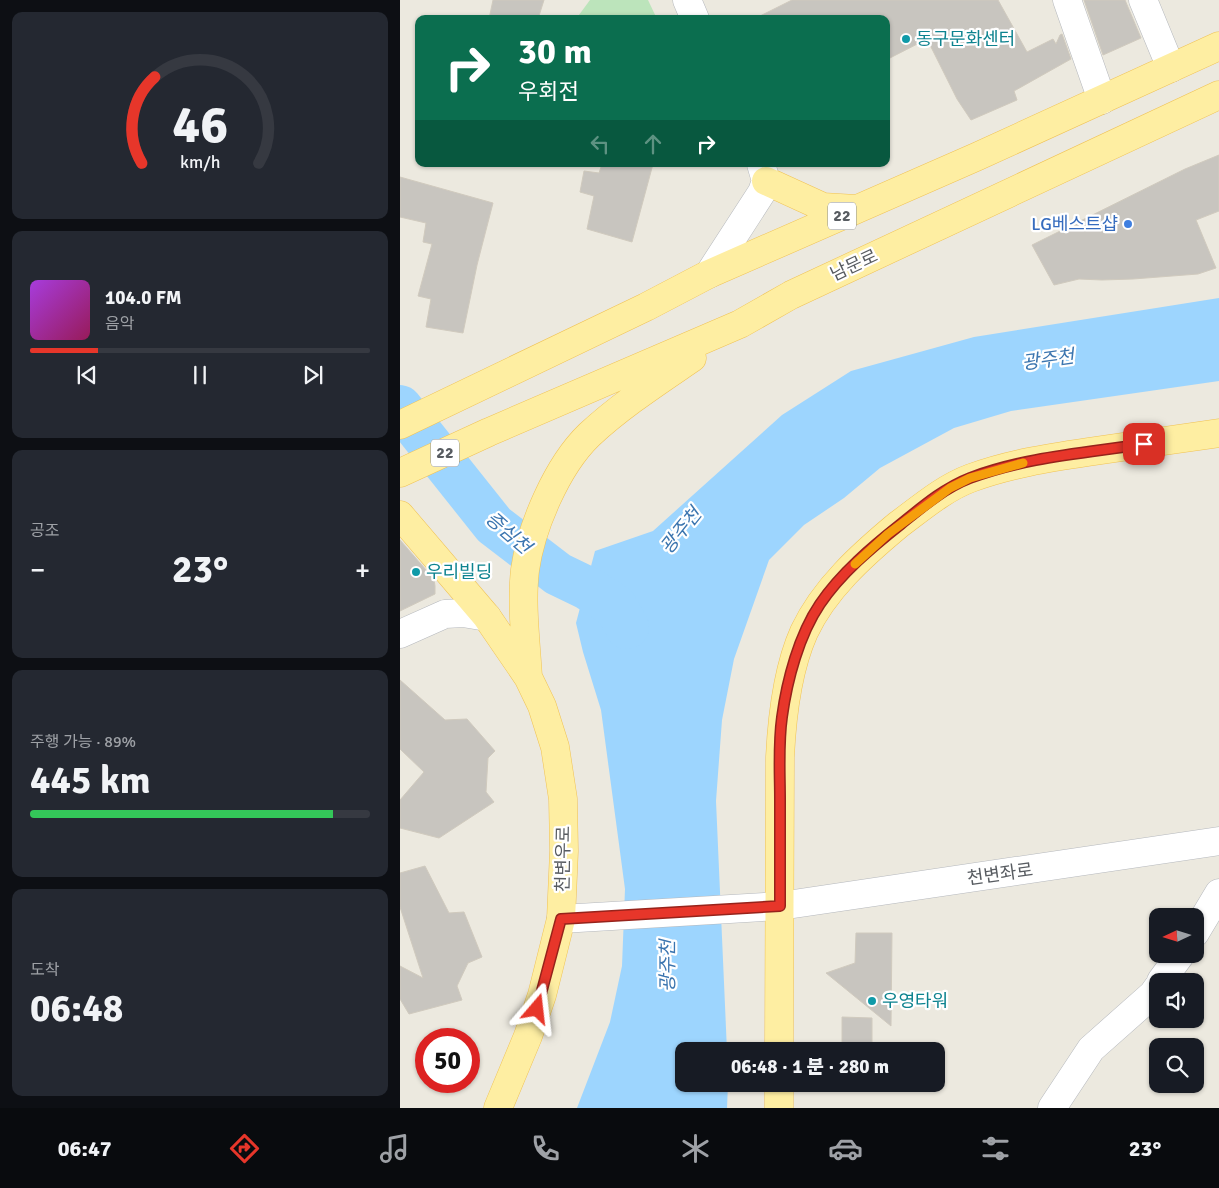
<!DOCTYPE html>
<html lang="ko">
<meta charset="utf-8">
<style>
:root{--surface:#171b24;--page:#242831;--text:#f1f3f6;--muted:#9ea1a6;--line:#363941;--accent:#e7362a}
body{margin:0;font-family:Signika,"Noto Sans KR",sans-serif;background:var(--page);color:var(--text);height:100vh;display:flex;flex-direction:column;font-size:19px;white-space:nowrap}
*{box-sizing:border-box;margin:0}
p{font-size:16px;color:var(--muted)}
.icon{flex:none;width:28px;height:28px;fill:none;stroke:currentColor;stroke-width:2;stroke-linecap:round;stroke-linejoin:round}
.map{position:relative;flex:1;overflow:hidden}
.drawer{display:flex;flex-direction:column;gap:12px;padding:12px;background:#0d0f14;width:400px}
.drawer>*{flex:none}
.hud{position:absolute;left:15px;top:15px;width:475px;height:152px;border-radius:10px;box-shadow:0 1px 4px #0004;background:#0b6e4f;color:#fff;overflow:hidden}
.needle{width:32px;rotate:266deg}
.fabs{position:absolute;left:749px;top:908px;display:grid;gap:10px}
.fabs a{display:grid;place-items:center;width:55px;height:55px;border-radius:10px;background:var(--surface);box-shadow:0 1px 4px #0004;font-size:25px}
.speed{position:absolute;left:15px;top:1028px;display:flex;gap:10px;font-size:25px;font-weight:700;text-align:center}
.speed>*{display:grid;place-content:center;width:65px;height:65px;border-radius:50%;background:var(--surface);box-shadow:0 1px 4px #0004;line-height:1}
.speed .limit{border:8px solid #d22;background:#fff;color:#111}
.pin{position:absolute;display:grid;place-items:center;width:42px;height:42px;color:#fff;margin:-21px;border-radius:10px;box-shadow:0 2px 8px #0006}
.me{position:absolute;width:55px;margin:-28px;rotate:17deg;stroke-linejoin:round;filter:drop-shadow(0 0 4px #0008)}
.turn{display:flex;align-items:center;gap:18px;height:105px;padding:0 20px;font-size:22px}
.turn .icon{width:65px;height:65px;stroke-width:2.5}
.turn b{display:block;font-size:35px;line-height:42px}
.lanes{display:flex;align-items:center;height:48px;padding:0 20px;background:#0003;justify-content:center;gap:25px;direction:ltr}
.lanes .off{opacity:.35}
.big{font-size:38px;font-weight:800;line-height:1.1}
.drawer .tile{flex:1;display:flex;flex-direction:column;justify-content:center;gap:8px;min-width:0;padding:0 18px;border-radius:10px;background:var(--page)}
.drawer .dial{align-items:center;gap:0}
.dial svg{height:130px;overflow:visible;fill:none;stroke:var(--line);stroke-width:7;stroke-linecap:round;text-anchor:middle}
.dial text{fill:var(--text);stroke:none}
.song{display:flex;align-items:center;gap:15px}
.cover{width:60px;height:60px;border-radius:8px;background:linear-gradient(135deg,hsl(280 70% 55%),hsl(330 70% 35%))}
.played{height:5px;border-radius:2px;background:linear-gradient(90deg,var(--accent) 20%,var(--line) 20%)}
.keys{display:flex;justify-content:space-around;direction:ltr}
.heat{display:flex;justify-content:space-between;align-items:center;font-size:28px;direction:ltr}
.charge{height:8px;border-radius:4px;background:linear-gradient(90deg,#34c759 89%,var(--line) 0)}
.trip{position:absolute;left:275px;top:1042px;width:270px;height:50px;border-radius:10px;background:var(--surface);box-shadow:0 1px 4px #0004;font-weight:800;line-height:50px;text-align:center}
.tabs{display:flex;height:80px;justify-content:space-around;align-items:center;background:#090b0e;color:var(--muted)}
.tabs .icon{width:35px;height:35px}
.tabs .selected{color:var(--accent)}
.tabs b{font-size:22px;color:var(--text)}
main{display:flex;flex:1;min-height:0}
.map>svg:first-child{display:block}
.green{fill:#bce4bb}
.water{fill:#9dd5fe}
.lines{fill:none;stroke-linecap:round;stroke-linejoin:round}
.river{stroke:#9dd5fe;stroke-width:44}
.building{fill:#c8c5bf;stroke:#d0cabe}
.minor-casing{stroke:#b5b8bd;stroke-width:29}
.major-casing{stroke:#f0c254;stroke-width:29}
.minor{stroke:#fff;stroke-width:28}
.major{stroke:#feeea2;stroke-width:28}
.route-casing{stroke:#96231b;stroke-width:12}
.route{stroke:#e7362a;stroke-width:9}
.slow{stroke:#f59e0b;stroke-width:9}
.culture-dot{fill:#0f9aa8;stroke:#fff;stroke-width:2}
.shop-dot{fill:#3f7fe0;stroke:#fff;stroke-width:2}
.labels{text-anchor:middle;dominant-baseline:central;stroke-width:4.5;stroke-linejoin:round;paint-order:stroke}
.shield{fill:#fff;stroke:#8a8d90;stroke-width:1}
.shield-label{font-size:16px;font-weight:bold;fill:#585c61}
.culture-label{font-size:18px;fill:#0d838f;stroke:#fff;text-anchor:start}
.shop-label{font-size:18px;fill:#366cbe;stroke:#fff;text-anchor:end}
.street-label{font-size:18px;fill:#585c61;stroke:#fff}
.water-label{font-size:19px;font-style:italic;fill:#3b75af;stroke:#fff}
</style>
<main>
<section class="drawer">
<div class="tile dial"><svg viewBox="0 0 100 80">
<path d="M14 69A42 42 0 1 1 86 69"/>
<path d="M14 69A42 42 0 0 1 22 16" stroke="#e7362a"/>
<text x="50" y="56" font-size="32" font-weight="700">46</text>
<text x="50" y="72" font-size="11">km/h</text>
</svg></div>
<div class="tile">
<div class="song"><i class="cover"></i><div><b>104.0 FM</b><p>음악</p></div></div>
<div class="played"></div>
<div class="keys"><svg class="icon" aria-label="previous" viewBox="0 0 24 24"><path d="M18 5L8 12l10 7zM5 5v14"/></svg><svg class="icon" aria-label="pause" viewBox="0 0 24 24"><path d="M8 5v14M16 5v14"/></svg><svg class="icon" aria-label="next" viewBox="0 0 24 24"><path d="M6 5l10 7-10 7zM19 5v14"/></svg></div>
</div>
<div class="tile"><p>공조</p>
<div class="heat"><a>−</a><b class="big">23°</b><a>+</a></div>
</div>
<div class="tile"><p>주행 가능 · 89%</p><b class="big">445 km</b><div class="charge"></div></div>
<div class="tile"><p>도착</p><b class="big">06:48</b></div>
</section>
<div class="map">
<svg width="819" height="1108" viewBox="0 0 819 1108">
<rect width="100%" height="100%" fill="#ece9df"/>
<path class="green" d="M190 0H248L257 19H176Z"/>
<path class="water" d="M819 298V381L611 411 554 428 480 468 444 498 404 525 369 560 334 659 322 720 316 801 327 1051H284V1084H328L327 1108H177L210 1022 222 966 225 889 201 710 183 652 176 623 195 551 253 531 382 415 451 371 574 337Z"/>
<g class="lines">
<path class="river" d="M0 407 94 525 158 574 187 588 215 606 227 627"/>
</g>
<path class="building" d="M93 0H144L138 19H89Z
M392 0H598L627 52 653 39 656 44 660 35 662 34 671 59 614 91 617 100 571 120 557 99 527 39 486 60V19H354Z
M684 0H725L741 38 703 55Z
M819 155V211L796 220 816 268 798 274 733 279 702 280 679 279 654 285 632 245 785 169Z
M202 164H253L232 242 187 229 194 196 180 192 184 171 199 173Z
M0 177 93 203 77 265 63 333 26 327 31 299 18 296 32 244 23 242 26 223 0 217Z
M0 540 34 579 35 586V594L0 611Z
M0 680 45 720 67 719 95 751 88 758 86 792 94 802 39 838 0 828V800L24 772 0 749Z
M25 866 49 913 64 912 82 957 68 963 57 986 62 1000 9 1014 0 999V966L23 978 0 907V873Z
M456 933H492L491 1026 426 973 455 963Z
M442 1017 472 1018V1051H442Z"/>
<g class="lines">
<g class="minor-casing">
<path id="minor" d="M287 0 295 19
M667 0 702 100
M743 0 771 68
M309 274 362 192 366 181 361 164
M0 634 45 614 63 613 87 617
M161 919 380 906 819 841
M795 933 819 893
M761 981 781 954
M652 1108 691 1049 753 994 758 987"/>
</g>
<g class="major-casing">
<path id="major" d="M366 181 423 207 456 209
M0 425 246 307 309 274 576 157 819 46
M0 473 89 432 340 324 391 295 819 95
M0 515 87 617 128 677 142 706 155 747 163 799 164 851 161 919 142 995 128 1036 98 1108
M128 677C126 643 121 604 125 570 131 527 157 466 189 435 220 406 257 382 292 358
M379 1051 380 757C382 716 387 670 404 632 424 589 462 555 498 525 521 508 544 488 571 478 609 464 648 458 688 452 732 446 775 439 819 433
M379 1108V1084"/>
</g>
<use href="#minor" class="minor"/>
<use href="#major" class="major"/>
</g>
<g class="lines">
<g class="route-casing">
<path id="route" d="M137 1009 161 919 380 906C380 871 380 836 380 800 380 773 378 745 382 717 387 680 399 635 420 604 441 573 472 547 501 524 522 507 544 488 570 478 625 457 686 453 744 444"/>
</g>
<use href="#route" class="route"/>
<path class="slow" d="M455 564 488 534 550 488 570 478 623 463"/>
</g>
<g class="culture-dot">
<circle cx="506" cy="39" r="5"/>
<circle cx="16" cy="572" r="5"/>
<circle cx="472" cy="1001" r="5"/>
</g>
<circle class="shop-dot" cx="728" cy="224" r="5"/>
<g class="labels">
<g class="shield">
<rect x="428" y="202.5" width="28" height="27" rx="4"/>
<rect x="31" y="439.5" width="28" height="27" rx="4"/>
</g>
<g class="shield-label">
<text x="442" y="216">22</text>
<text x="45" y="453">22</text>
</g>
<g class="culture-label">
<text x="516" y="39">동구문화센터</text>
<text x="26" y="572">우리빌딩</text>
<text x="482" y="1001">우영타워</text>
</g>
<g class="shop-label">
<text x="718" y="224">LG베스트샵</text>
</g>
<g class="street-label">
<text transform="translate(454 265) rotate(-25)">남문로</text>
<text transform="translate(163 859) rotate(-89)">천변우로</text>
<text transform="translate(600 874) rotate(-8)">천변좌로</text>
</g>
<g class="water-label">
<text transform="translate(648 360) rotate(-8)">광주천</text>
<text transform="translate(281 531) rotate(-51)">광주천</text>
<text transform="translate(108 533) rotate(41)">증심천</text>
<text transform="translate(268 966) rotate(-90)">광주천</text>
</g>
</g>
</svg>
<div class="fabs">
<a><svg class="needle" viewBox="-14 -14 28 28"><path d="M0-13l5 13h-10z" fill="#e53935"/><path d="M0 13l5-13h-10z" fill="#9ea1a6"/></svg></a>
<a><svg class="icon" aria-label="sound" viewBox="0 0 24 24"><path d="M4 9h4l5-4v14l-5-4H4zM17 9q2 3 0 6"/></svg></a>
<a><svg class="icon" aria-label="search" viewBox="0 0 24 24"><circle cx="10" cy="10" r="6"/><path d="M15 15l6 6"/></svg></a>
</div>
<div class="speed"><div class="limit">50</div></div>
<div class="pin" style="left:744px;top:444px;background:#d93025"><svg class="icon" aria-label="arrive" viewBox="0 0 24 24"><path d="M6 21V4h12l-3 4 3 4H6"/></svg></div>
<svg class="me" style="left:137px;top:1009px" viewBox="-20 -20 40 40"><path d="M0-17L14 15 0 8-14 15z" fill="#e7362a" stroke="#fff" stroke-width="4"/></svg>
<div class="trip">06:48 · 1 분 · 280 m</div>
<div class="hud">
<div class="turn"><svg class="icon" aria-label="right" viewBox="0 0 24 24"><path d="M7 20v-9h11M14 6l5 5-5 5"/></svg><div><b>30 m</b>우회전</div></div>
<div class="lanes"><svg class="icon off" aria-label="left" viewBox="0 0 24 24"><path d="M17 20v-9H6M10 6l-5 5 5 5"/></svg><svg class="icon off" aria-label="ahead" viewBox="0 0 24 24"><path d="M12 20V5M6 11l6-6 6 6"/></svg><svg class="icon" aria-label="right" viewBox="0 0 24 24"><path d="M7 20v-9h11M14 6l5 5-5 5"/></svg></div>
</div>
</div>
</main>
<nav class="tabs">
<b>06:47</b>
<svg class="icon selected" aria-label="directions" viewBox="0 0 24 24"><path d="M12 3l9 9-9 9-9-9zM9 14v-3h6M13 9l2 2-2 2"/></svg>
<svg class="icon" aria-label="music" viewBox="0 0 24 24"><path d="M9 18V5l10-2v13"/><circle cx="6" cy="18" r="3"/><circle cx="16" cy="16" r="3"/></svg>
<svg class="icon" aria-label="phone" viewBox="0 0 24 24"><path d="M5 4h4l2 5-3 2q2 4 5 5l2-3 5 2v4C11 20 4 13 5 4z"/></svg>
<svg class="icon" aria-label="climate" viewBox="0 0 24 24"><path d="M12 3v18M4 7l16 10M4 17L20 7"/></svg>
<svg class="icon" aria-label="car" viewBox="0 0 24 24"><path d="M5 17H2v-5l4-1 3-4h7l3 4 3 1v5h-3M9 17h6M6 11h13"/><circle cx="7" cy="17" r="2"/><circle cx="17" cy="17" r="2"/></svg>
<svg class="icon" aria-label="filters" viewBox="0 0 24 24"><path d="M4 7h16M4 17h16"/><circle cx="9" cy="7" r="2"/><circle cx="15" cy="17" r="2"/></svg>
<b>23°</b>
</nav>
